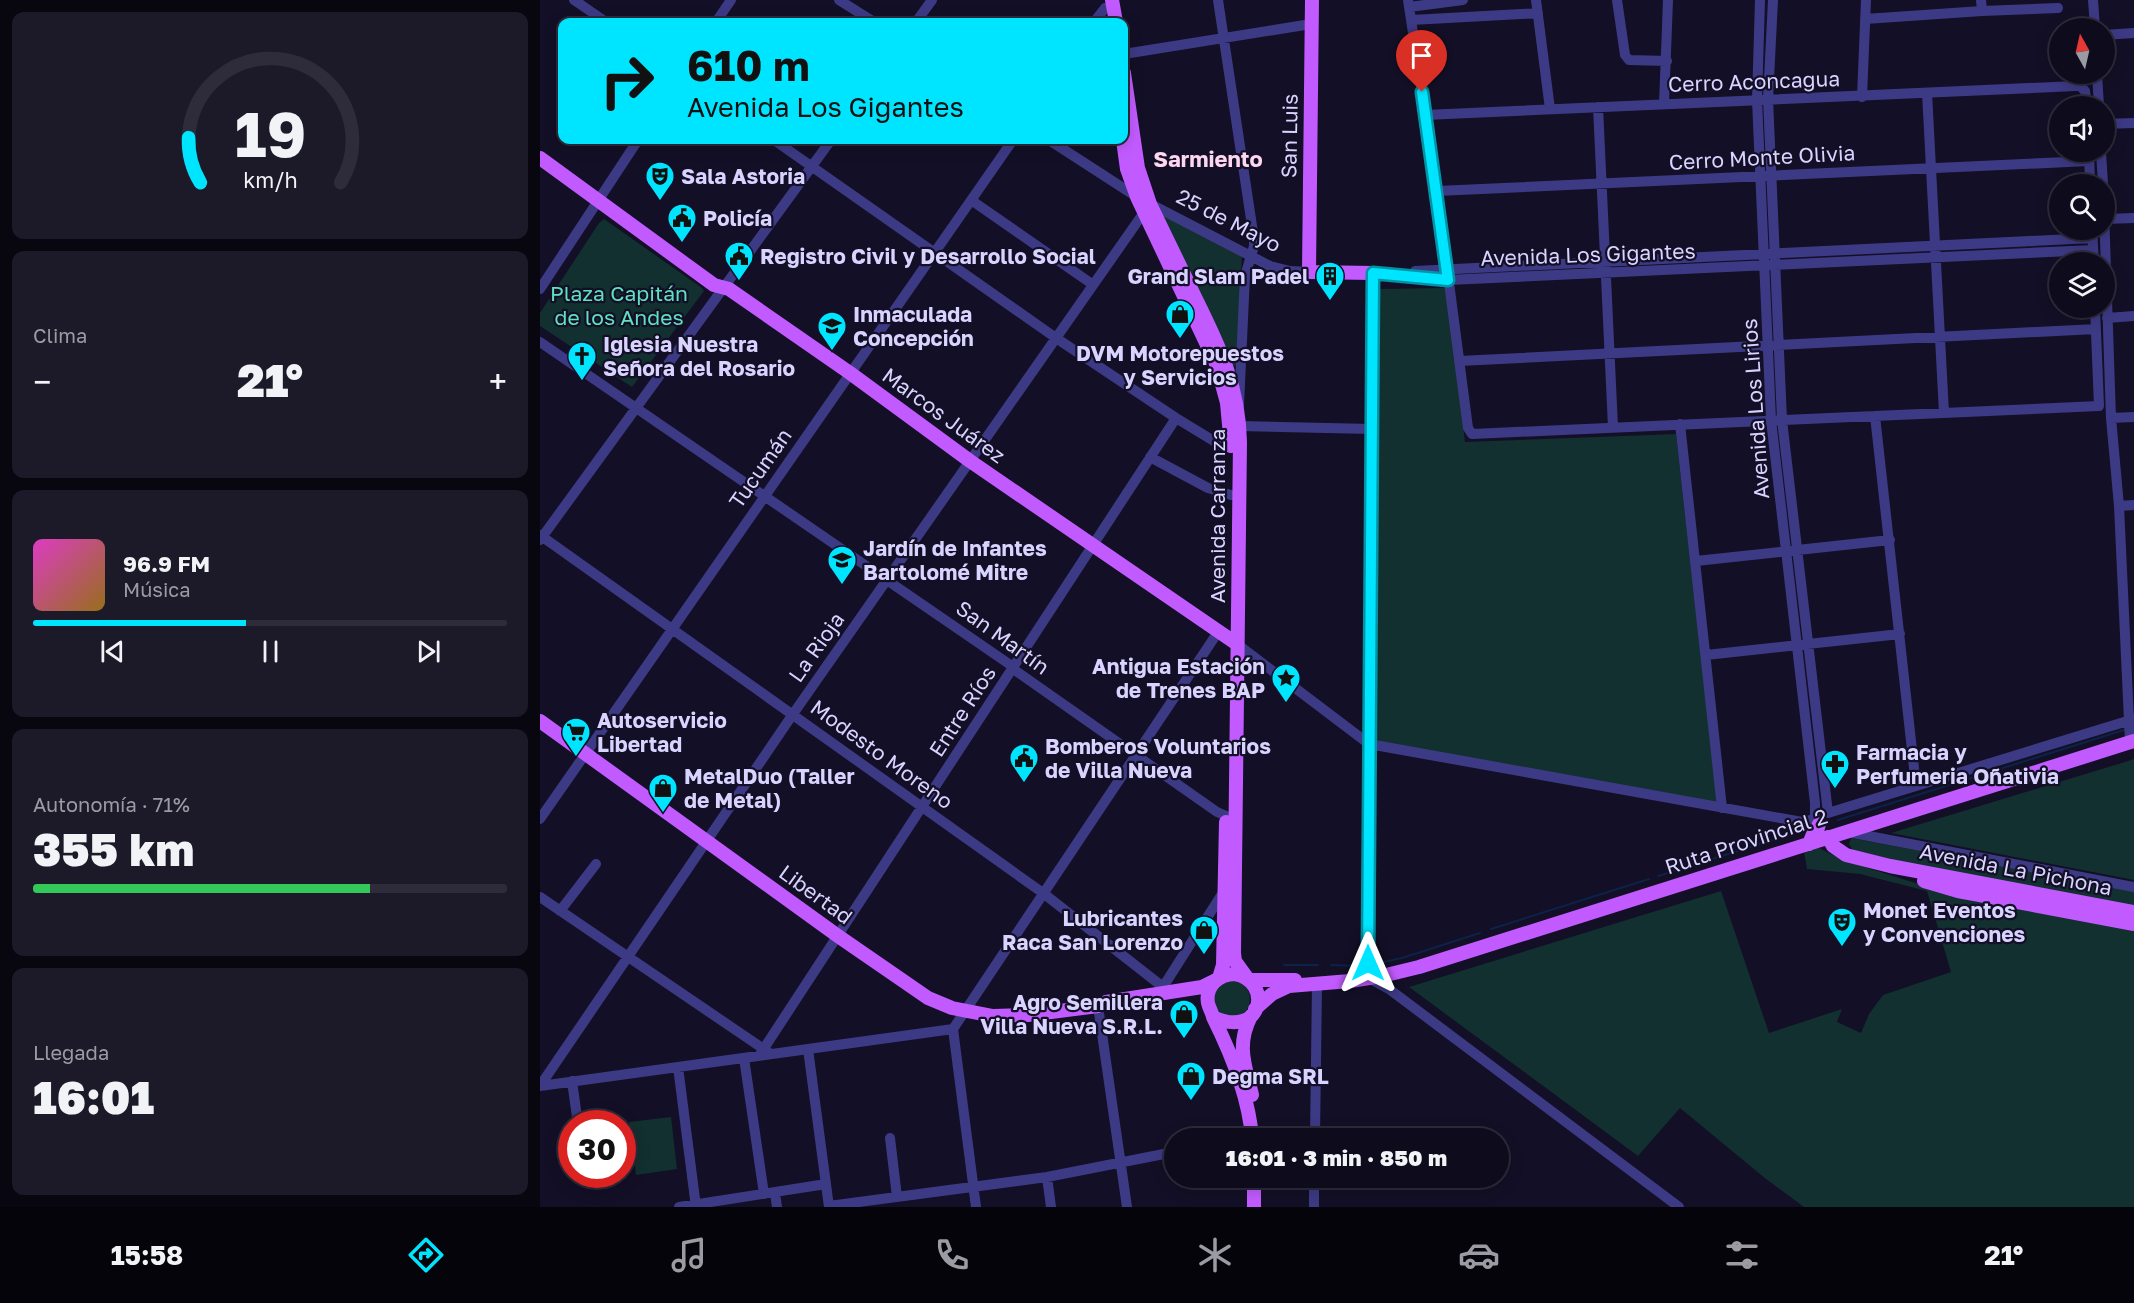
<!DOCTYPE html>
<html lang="es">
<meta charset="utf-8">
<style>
:root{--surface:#0e0b1c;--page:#1c1929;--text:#f1f3f6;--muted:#9b9ba3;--line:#2e2b3b;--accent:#00e5ff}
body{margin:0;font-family:"Golos Text",sans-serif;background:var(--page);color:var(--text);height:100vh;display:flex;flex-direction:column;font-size:22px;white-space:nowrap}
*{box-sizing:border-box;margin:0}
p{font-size:20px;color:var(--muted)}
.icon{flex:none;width:33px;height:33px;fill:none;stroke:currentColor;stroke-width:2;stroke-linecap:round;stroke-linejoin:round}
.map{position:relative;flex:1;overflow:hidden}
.drawer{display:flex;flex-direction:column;gap:12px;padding:12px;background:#08060f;width:540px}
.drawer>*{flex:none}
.hud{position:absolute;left:18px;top:18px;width:570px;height:126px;border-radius:12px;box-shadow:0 3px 15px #0003,0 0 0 2px var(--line);background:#00e5ff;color:#111;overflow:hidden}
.needle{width:39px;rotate:352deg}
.tools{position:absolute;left:1509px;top:18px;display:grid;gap:12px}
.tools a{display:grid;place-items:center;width:66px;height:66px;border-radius:50%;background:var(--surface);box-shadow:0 3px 15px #0003,0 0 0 2px var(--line);font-size:30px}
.speed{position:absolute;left:18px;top:1110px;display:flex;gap:12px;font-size:30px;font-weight:700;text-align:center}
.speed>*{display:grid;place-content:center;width:78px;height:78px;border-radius:50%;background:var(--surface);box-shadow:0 3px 15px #0003,0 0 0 2px var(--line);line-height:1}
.speed .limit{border:9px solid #d22;background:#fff;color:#111}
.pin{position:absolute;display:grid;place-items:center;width:51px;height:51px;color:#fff;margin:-62px -26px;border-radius:50% 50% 50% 0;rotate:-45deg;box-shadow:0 0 6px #0007}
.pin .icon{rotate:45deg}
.me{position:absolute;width:66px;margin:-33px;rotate:0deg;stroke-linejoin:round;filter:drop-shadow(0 0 4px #0008)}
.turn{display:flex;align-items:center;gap:21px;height:126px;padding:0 30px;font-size:27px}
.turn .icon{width:78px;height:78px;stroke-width:2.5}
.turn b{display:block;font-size:42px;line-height:51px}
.big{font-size:45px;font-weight:800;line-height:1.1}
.drawer .widget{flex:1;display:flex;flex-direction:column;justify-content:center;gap:9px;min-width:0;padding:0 21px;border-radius:12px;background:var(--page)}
.drawer .dial{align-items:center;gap:0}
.dial svg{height:156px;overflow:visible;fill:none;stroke:var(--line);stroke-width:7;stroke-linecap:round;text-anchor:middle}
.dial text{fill:var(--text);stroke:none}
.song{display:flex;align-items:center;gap:18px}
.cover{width:72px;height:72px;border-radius:9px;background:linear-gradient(135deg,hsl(310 70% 55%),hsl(40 70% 35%))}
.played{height:6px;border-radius:3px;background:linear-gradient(90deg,var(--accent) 45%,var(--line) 45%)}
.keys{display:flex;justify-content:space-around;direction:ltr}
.heat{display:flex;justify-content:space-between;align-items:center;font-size:33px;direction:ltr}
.charge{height:9px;border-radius:4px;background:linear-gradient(90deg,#34c759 71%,var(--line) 0)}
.trip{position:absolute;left:624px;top:1128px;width:345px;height:60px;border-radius:30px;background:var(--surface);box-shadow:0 3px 15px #0003,0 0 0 2px var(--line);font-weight:800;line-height:60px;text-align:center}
.menu{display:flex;height:96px;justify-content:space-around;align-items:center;background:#06040b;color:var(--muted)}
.menu .icon{width:42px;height:42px}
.menu .current{color:var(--accent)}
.menu b{font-size:27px;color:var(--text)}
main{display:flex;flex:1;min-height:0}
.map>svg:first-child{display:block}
.green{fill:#12302f}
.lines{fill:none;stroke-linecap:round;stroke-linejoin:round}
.stream{stroke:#0c2248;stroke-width:2}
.minor{stroke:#3d3a85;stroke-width:10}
.major{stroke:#c25bff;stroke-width:14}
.route-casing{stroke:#0095a6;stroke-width:15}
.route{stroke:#00e5ff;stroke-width:10}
.labels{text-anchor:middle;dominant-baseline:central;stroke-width:4.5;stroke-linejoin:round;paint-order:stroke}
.street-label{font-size:21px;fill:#d9d4ff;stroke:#130f26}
.poi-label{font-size:21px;font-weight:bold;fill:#d9d4ff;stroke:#130f26;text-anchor:start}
.park-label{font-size:21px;fill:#5fe0c0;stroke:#130f26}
.neighbourhood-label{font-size:22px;font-weight:bold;fill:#ffd6f0;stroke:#130f26}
</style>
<main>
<section class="drawer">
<div class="widget dial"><svg viewBox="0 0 100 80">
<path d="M14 69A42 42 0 1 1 86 69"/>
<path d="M14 69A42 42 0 0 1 8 46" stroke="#00e5ff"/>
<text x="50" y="56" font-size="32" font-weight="700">19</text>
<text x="50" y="72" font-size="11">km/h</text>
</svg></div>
<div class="widget"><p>Clima</p>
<div class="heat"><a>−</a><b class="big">21°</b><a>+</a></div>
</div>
<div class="widget">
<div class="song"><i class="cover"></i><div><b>96.9 FM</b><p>Música</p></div></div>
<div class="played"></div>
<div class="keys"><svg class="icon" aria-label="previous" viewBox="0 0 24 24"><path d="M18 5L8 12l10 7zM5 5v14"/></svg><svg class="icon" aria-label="pause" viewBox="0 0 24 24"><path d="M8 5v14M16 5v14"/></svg><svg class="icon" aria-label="next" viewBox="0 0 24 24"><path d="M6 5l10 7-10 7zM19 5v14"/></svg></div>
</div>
<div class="widget"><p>Autonomía · 71%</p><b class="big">355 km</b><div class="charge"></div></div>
<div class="widget"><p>Llegada</p><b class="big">16:01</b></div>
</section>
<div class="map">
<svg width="1594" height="1207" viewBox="0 0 1594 1207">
<rect width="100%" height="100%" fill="#130f26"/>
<path class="green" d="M621 214 702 255 697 364 695 366 692 365 684 343 620 217Z
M64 219 162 288 164 291 92 387 0 326V313L59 223Z
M906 288 925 442 1136 434 1177 803 835 742 839 289Z
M1594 759V880L1351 833 1585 762Z
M1311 838 1594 891V909L1411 875 1313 850 1309 844Z
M1274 848H1279L1303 860 1394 889 1594 928V1207H1264L1226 1179 1140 1108 1098 1156 869 987 1181 891 1229 1033 1302 1009 1297 1022 1321 1033 1329 1014 1343 995 1411 972 1387 891 1320 874 1267 869 1264 851Z
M674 999a18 18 0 1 1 36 0a18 18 0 1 1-36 0Z
M131 1117 137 1169 96 1175 89 1122Z"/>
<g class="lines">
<path class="stream" d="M825 731 826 584
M1298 820 1587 729
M1118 876 1265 830
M951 929 1109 879
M834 964 862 958 940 933
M744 965H778
M791 965 822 966"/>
<path class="minor" d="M34 0 66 22
M299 0 334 22
M678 0 714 239V246L705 276 699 405
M868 0 897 191 928 428 932 434 1559 406 1555 308
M996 0 1010 109
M1077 0 1085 55 1089 60 1127 61
M1220 0 1217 100 1231 420 1275 803V814
M1233 0 1228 99 1242 420 1288 813 1594 719
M1553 0 1555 28
M869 7 923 0
M1442 11 1518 8
M1325 19 1442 11 1441 0
M871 20 998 13
M176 22 191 0
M376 22 392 0
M554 22 565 8
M1564 35 1594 33
M584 54 771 24
M1557 74 1559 106
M1387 93 1404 413
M1322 97 1326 0
M1124 104 1128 0
M1058 107 1073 427
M885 115 1536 86H1540L1545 91 1547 106
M1564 124 1594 123
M234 140 516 338 636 418 682 446 691 447 696 444
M509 140 597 197 730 266 750 271 769 272
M1549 152 1550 184
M1561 152 1563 184
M897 191 1549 161
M431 200 552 284
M1564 210 1571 418 1579 506 1590 742
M1565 219 1594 218
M1552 230 1554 262
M875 271 1553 238
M833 273 829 978 849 989 1139 1207
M833 273 908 280 1553 250
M0 289 98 140
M1567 318 1594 316
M0 342 472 666 476 671 677 812 696 820
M919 361 1556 329
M1335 416 1376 786
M1571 418 1594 417
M1140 424 1182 808
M700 426 832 429
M610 457 668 488 691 495
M1579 506 1594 505
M0 535 503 893 623 987V992
M0 540 291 140
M1156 561 1350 540
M697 644 829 744 1262 822 1274 819
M1166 655 1360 634
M0 819 473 140
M1308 832 1594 887
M0 897 228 1052
M20 911 56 864
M623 987 684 891
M558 1006 587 1207
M413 1029 678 632
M413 1029 436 1207
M268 1049 289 1207
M219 1056 636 418
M204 1058 224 1194
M138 1067 156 1207
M32 1081 38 1124
M0 1086 253 714 607 208
M0 1086 413 1029
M350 1138 357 1197
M775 1138 777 984
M507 1177 511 1207
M235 1193 237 1207
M289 1206 507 1177 634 1152
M139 1207 286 1184
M774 1207V1178"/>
<path class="major" d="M572 0 576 22
M772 0 769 272 833 273
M584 73 598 168 610 204C625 235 640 266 655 297 679 346 699 385 700 442L694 953 695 961 708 979
M583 140 587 169 597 197 677 366 687 403 691 446
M0 158 174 285 189 289 310 373 430 461 697 644
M0 721 298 936 388 998 412 1008 453 1016 488 1015 558 1006 566 1002 662 987 676 980
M1288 837 1293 846 1306 855 1350 866 1594 912
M1269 844 1273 834 1277 831 1279 824
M1384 881 1418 891 1594 924
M695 974C733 981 723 1040 673 1017 672 1012 669 1008 668 1003 665 986 679 974 695 974Z
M679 978 683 965 686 822
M709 980H755
M715 1009 732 994 749 986 810 981 842 976 879 967 1594 741
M711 1016C696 1045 705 1065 712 1095
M673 1017C692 1055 709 1097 712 1138
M714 1207V1178"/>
</g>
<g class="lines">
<g class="route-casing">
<path id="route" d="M828 963 833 273 908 280 882 92"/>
</g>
<use href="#route" class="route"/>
</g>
<defs>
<g id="theatre-pin" transform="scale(1.5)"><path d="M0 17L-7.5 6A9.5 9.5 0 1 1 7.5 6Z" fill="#00e5ff" stroke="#130f26"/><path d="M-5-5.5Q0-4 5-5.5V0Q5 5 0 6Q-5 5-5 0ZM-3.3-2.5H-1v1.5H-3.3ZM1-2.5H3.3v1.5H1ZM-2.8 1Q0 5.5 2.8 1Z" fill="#111"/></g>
<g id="civic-pin" transform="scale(1.5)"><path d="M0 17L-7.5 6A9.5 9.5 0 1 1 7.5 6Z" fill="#00e5ff" stroke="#130f26"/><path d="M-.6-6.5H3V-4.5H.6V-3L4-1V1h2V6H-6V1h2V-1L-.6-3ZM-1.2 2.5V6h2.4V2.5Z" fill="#111"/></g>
<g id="building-pin" transform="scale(1.5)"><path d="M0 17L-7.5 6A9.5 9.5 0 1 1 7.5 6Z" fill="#00e5ff" stroke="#130f26"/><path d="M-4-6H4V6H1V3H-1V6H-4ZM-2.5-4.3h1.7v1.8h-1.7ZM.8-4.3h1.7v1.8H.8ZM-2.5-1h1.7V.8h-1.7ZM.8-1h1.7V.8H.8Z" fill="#111"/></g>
<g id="shop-pin" transform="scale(1.5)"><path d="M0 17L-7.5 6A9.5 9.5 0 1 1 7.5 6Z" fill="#00e5ff" stroke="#130f26"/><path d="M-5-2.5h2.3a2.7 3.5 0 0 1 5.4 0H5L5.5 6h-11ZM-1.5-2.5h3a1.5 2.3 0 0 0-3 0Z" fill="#111"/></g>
<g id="school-pin" transform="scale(1.5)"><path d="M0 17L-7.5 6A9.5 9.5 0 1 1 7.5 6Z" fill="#00e5ff" stroke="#130f26"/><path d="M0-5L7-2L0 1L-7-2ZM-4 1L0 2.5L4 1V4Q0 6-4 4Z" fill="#111"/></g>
<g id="church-pin" transform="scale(1.5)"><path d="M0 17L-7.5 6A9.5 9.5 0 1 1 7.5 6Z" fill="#00e5ff" stroke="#130f26"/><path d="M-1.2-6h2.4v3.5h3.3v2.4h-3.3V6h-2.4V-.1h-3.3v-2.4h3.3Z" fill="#111"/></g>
<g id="sight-pin" transform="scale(1.5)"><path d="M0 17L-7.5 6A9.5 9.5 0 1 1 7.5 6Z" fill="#00e5ff" stroke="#130f26"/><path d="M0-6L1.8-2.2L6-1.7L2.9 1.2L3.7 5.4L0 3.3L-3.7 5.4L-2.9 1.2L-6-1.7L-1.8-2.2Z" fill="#111"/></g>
<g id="supermarket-pin" transform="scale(1.5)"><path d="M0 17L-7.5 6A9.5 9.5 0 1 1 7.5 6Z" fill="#00e5ff" stroke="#130f26"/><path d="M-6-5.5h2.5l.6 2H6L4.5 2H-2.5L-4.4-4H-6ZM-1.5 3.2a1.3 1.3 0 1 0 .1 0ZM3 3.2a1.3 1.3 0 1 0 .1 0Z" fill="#111"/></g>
<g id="pharmacy-pin" transform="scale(1.5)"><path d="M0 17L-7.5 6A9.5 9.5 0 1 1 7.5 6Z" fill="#00e5ff" stroke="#130f26"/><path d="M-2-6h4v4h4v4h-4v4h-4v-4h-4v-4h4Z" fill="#111"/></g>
</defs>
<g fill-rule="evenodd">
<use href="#theatre-pin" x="120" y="176"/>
<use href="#civic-pin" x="142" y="218"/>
<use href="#civic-pin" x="199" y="256"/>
<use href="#building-pin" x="790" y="276"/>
<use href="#shop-pin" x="640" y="314"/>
<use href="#school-pin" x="292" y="326"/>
<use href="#church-pin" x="42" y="356"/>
<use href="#school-pin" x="302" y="560"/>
<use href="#sight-pin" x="746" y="678"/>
<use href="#supermarket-pin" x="36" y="732"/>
<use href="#civic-pin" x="484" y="758"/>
<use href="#pharmacy-pin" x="1295" y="764"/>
<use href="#shop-pin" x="123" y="788"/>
<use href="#theatre-pin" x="1302" y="922"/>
<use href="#shop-pin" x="664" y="930"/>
<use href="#shop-pin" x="644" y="1014"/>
<use href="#shop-pin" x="651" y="1076"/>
</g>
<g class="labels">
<g class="street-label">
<text transform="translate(1214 81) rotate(-2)">Cerro Aconcagua</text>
<text transform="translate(749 136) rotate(-89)">San Luis</text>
<text transform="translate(1222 157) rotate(-3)">Cerro Monte Olivia</text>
<text transform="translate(689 220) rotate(27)">25 de Mayo</text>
<text transform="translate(1048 254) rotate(-2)">Avenida Los Gigantes</text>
<text transform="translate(1215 409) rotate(-94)">Avenida Los Lirios</text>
<text transform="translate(404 415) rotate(36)">Marcos Juárez</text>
<text transform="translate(220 468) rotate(-55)">Tucumán</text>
<text transform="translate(677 516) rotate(-90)">Avenida Carranza</text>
<text transform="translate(463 637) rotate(36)">San Martín</text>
<text transform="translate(276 647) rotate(-55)">La Rioja</text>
<text transform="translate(422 711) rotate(-57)">Entre Ríos</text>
<text transform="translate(342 754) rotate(36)">Modesto Moreno</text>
<text transform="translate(1206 841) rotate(-18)">Ruta Provincial 2</text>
<text transform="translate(1476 869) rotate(11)">Avenida La Pichona</text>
<text transform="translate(276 894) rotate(36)">Libertad</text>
</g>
<g class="poi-label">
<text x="141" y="176">Sala Astoria</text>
<text x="163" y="218">Policía</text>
<text x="220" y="256">Registro Civil y Desarrollo Social</text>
<text x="769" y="276" text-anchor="end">Grand Slam Padel</text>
<text x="313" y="314">Inmaculada<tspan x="313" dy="24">Concepción</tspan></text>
<text x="63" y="344">Iglesia Nuestra<tspan x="63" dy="24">Señora del Rosario</tspan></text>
<text x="640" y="353" text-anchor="middle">DVM Motorepuestos<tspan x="640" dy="24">y Servicios</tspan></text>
<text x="323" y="548">Jardín de Infantes<tspan x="323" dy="24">Bartolomé Mitre</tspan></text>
<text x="725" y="666" text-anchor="end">Antigua Estación<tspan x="725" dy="24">de Trenes BAP</tspan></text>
<text x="57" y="720">Autoservicio<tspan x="57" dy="24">Libertad</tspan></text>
<text x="505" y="746">Bomberos Voluntarios<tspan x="505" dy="24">de Villa Nueva</tspan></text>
<text x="1316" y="752">Farmacia y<tspan x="1316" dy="24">Perfumeria Oñativia</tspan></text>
<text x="144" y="776">MetalDuo (Taller<tspan x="144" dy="24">de Metal)</tspan></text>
<text x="1323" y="910">Monet Eventos<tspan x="1323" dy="24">y Convenciones</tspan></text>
<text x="643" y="918" text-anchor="end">Lubricantes<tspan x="643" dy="24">Raca San Lorenzo</tspan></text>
<text x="623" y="1002" text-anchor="end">Agro Semillera<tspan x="623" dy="24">Villa Nueva S.R.L.</tspan></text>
<text x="672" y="1076">Degma SRL</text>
</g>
<g class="park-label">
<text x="79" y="293">Plaza Capitán<tspan x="79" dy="24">de los Andes</tspan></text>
</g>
<g class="neighbourhood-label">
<text x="668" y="158">Sarmiento</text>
</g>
</g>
</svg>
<div class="tools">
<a><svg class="needle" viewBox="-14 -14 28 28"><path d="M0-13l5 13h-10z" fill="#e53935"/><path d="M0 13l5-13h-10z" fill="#9b9ba3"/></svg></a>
<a><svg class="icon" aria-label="sound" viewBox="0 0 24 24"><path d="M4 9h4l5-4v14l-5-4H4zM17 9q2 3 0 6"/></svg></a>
<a><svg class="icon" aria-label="search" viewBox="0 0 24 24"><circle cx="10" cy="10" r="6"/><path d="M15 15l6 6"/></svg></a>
<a><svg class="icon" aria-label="layers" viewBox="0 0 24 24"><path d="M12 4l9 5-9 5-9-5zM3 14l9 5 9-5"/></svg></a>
</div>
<div class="speed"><div class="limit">30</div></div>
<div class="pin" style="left:882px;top:92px;background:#d93025"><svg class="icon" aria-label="arrive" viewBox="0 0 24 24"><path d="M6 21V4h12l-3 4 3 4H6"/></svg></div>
<svg class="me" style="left:828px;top:963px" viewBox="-20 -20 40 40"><path d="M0-17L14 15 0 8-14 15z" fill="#00e5ff" stroke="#fff" stroke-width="4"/></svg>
<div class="trip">16:01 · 3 min · 850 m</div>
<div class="hud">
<div class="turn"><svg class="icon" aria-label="right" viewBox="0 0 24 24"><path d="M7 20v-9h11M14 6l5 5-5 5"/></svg><div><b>610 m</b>Avenida Los Gigantes</div></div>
</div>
</div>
</main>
<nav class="menu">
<b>15:58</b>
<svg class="icon current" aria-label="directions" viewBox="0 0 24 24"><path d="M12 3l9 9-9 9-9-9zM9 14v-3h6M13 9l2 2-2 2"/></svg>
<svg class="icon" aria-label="music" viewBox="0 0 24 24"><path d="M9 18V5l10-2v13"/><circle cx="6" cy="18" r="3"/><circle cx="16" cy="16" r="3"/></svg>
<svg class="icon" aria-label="phone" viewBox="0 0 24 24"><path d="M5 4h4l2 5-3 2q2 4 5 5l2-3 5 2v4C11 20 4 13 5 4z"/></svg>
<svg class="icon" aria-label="climate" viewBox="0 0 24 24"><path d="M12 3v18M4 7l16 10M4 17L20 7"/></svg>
<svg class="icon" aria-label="car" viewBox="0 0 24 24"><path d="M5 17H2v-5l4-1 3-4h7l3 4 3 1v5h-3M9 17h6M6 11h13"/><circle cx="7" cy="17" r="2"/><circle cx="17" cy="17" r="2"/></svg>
<svg class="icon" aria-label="filters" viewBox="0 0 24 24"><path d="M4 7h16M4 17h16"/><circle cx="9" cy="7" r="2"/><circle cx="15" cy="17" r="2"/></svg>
<b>21°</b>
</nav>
